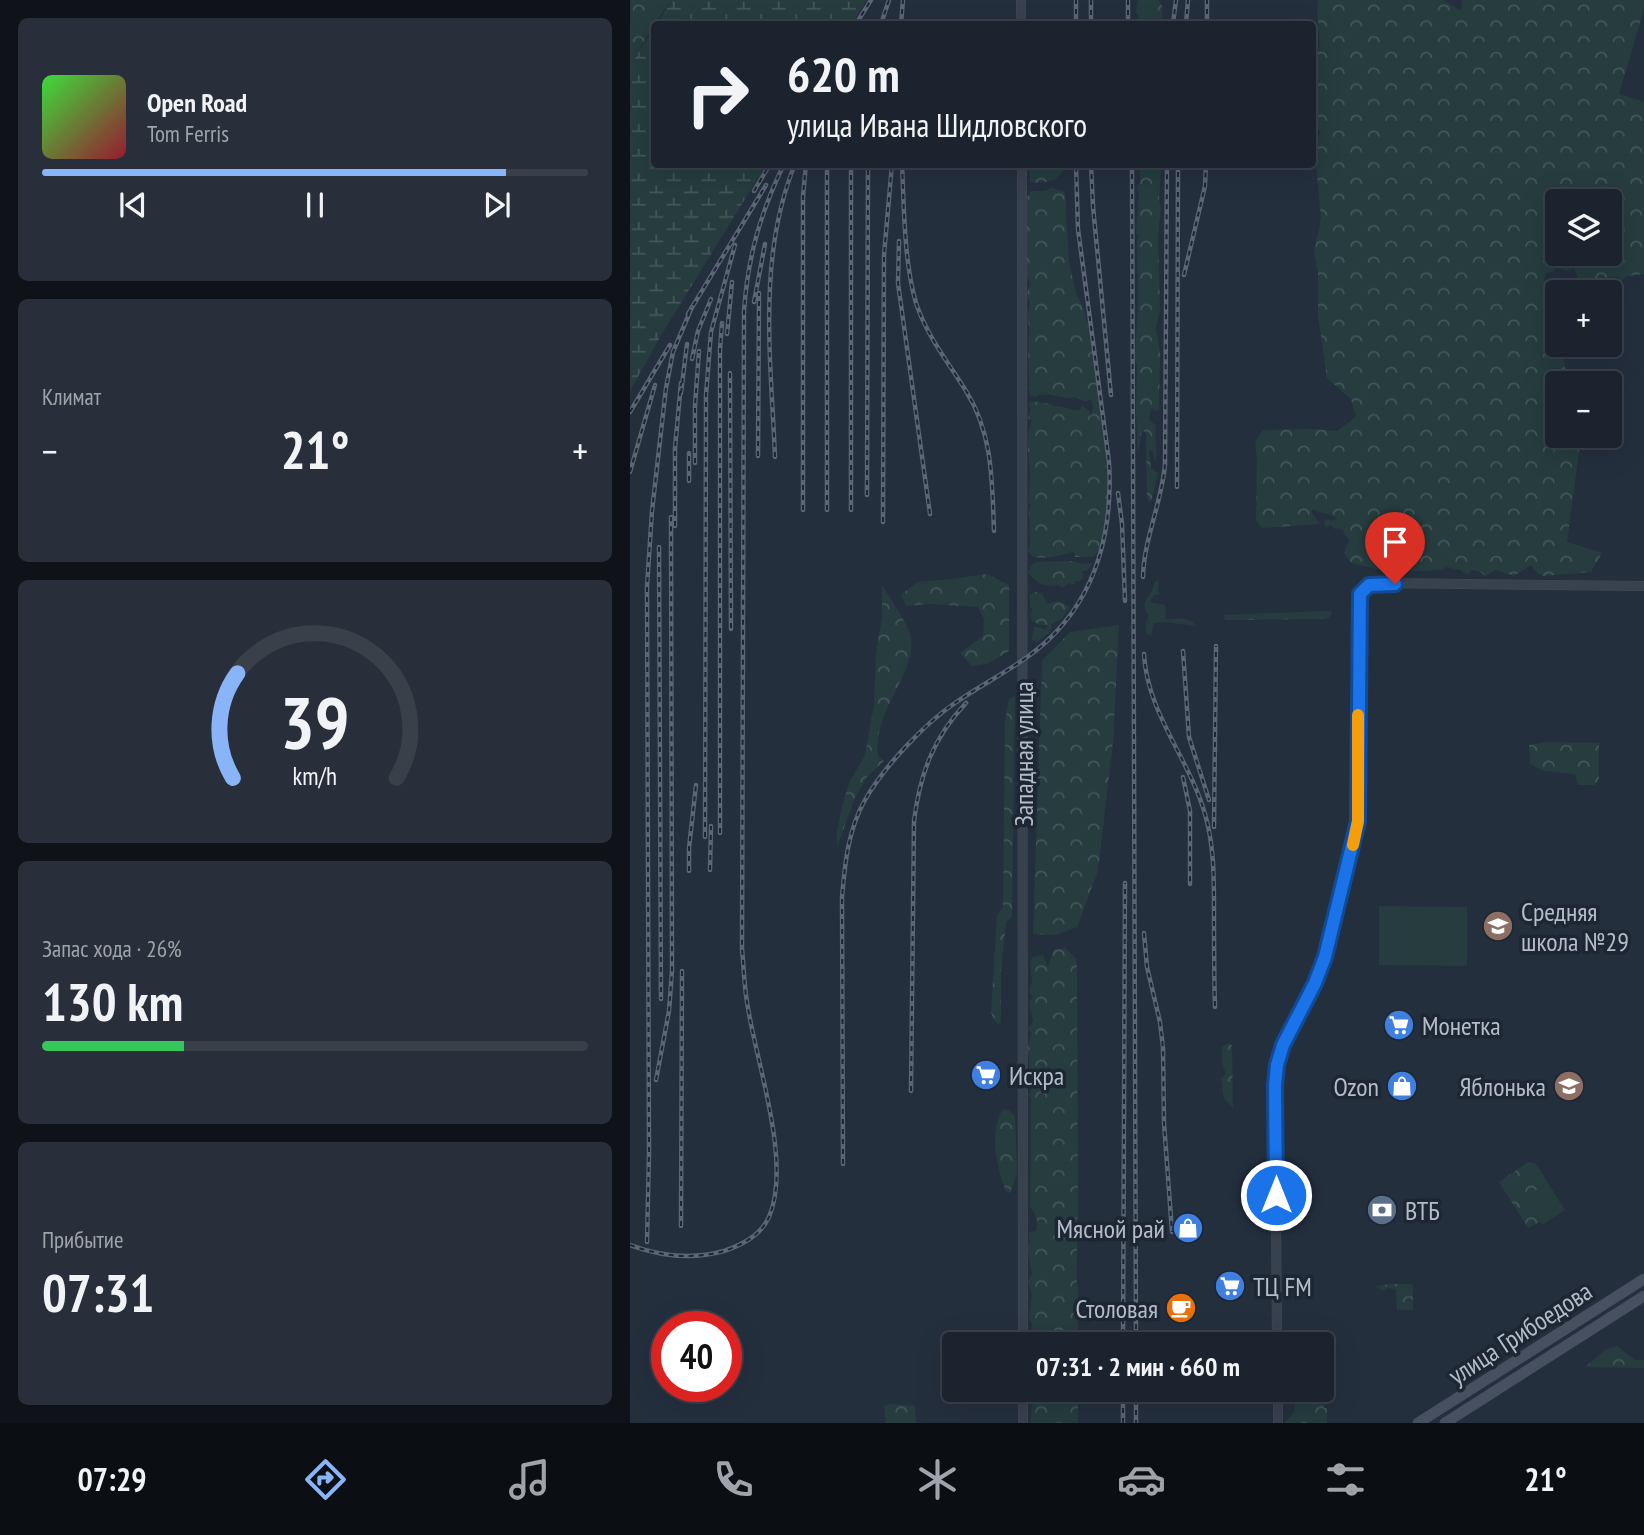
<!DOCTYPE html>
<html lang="ru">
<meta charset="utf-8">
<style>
:root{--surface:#1b232e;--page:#282f3a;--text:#f1f3f6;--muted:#a0a4aa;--line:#39404a;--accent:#8ab4f8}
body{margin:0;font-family:"PT Sans Narrow",sans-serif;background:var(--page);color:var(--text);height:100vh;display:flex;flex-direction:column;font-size:26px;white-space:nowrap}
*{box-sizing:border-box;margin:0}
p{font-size:23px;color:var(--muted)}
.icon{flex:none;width:38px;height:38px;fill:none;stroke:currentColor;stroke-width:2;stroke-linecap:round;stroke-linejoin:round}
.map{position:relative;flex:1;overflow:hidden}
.panel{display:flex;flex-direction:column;gap:18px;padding:18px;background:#0f1319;width:630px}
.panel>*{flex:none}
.hud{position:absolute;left:21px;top:21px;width:665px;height:147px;border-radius:7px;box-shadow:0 7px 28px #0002,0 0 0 2px var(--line);background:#1b232e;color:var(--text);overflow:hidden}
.fabs{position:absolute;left:915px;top:189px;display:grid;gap:14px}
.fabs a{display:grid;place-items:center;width:77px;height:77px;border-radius:7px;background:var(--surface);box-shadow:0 7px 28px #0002,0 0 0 2px var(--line);font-size:35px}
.speed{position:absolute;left:21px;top:1311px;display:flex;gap:14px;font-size:35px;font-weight:700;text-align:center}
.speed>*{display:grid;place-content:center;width:91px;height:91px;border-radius:50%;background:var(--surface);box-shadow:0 7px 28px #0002,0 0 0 2px var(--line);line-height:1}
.speed .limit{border:10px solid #d22;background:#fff;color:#111}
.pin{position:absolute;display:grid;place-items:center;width:60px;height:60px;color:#fff;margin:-72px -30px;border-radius:50% 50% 50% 0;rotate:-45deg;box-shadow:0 0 7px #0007}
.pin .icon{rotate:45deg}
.me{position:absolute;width:77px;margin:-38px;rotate:0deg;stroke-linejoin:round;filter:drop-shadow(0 0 5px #0008)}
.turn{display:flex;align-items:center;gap:24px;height:147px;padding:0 21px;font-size:32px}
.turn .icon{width:91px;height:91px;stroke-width:2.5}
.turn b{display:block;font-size:49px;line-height:60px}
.big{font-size:52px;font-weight:700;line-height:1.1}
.panel .widget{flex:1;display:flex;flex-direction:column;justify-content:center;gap:10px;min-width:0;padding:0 24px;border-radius:10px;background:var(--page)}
.panel .dial{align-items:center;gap:0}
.dial svg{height:182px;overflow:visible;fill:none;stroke:var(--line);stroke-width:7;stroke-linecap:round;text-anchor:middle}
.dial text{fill:var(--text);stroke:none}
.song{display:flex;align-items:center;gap:21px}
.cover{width:84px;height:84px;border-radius:10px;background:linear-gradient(135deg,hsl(120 70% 55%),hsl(350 70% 35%))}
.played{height:7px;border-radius:4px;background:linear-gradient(90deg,var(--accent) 85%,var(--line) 85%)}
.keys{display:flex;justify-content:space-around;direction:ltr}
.heat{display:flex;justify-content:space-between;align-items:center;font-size:38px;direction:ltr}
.charge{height:10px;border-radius:5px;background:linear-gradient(90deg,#34c759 26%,var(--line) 0)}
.trip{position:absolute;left:312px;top:1332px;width:392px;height:70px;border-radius:7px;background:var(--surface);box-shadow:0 7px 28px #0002,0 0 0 2px var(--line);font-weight:700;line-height:70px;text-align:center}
.dock{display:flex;height:112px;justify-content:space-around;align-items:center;background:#0b0e12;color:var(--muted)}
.dock .icon{width:49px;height:49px}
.dock .current{color:var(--accent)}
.dock b{font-size:32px;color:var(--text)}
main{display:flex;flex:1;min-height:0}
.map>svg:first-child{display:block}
.grass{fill:#263c3f}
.forest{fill:url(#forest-crowns);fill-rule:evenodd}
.wetland{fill:url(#wetland-marsh)}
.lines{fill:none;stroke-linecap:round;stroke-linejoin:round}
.tertiary-casing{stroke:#414a57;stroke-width:10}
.secondary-casing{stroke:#414a57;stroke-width:11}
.tertiary{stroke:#38414e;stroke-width:9}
.secondary{stroke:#465061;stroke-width:10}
.rail-casing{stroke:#5a6575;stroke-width:4.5}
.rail{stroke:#1d2633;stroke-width:2;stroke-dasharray:5;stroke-linecap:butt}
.route-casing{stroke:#114b97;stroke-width:18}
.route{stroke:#1a73e8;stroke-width:12}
.slow{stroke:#f59e0b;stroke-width:12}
.labels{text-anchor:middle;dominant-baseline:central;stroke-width:7;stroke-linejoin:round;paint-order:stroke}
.street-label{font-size:26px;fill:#b4bcc9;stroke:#1d2633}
.poi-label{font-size:26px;fill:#b4bcc9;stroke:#1d2633;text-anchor:start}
</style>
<main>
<section class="panel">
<div class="widget">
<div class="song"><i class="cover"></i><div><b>Open Road</b><p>Tom Ferris</p></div></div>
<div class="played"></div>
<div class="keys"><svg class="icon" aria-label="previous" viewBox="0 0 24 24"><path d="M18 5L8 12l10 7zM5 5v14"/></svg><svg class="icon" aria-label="pause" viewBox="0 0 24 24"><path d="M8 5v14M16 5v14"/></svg><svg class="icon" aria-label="next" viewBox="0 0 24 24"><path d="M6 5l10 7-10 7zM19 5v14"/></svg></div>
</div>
<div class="widget"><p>Климат</p>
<div class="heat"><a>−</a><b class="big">21°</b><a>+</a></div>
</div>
<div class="widget dial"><svg viewBox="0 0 100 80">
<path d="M14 69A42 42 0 1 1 86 69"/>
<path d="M14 69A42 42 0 0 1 16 23" stroke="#8ab4f8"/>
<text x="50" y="56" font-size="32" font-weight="700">39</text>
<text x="50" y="72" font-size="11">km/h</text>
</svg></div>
<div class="widget"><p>Запас хода · 26%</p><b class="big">130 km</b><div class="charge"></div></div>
<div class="widget"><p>Прибытие</p><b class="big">07:31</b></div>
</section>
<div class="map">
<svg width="1014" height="1423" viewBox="0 0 1014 1423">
<defs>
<pattern id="forest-crowns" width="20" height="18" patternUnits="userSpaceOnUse" patternTransform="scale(1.75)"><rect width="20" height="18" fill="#263c3f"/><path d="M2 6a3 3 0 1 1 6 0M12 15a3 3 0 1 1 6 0" fill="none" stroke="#435659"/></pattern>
<pattern id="wetland-marsh" width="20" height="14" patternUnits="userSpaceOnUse" patternTransform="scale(1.75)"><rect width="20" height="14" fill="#263c3f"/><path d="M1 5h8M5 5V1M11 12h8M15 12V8" fill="none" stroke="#435659"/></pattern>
</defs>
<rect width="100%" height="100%" fill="#242f3e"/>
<path class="grass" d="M529 579 528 592 531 594 524 595 520 602 535 605 536 619C547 619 559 616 566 626L535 622 524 623 521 637 516 633 515 625 519 616C507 600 524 596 524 583Z
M749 906 837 907V966L749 965Z
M918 1183 935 1210 912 1225 894 1197Z"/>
<path class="forest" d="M0 0H42L24 24 0 66Z
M508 0H528L532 5V24H507L505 22 509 18 506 11Z
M688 0H813L831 11 832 0H1014V9L989 94 1014 102V274L997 276 987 284 989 277 970 278 968 284 949 281 944 268 939 271 926 267 923 272 917 273 914 278 927 334 928 345H930L939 383H928V436H951L937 542 972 553 961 572 913 576 905 571 901 565 884 576 866 570 855 576 849 571 842 570 837 575 831 570 816 567 812 570 760 572 721 563 714 553 719 540 711 528 705 529 701 525 697 527 694 524 696 519 702 521 707 518C701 513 690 514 683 509L681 511 690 524 632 528 626 520 627 459 625 442 633 430 686 429 707 431 726 417 721 399 697 378 688 315V273L684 252 691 219 685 151 688 146 687 139 691 132 685 127 688 102 682 98 683 76 686 54 690 47 687 9ZM928 201H980V254H928Z
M399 165H416L409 167 416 170 422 168V165H434C432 182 414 184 400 182Z
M510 165H530L531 169 529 200 531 210 528 232 530 310 526 328 530 354 529 410 521 409 519 419 526 426C524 439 528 451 525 463L523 450 519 452 521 468 528 473 521 502 517 499 516 433 512 430 508 454 506 411 507 365 505 357 508 305 507 243 509 236 506 233 509 192 506 187 510 183Z
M422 188 435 192 439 263 447 296 452 305 461 334 467 371 466 379 473 405H471C474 438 487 535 463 557H445L444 551C430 556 419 559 403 557L398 551 400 545 399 509 401 506 398 502C398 493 401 482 400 473 399 456 395 437 402 421L398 418 401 409 398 404 401 401 421 404 423 406C433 405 440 411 450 410L452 405 460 412 461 417 463 406 461 399 456 402 445 397C431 401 419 389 405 397L400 395C399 385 397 336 400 329L397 318 400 303 396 296 400 284 397 276V197L401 191H415Z
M444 561 451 564 463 563 457 571H452L454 576 450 581H445L444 585 439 583 432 588 428 585C414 588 406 583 398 572L401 565 406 562Z
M357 574 379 585V651L357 664 342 666 330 653 353 636 354 619 348 607 300 604 276 606 271 595 288 582 322 579Z
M252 585C258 595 280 628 281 637 286 677 242 709 248 756L254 761 237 777 225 798 207 847V831L212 807 219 783 235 755 244 706 246 653 252 618Z
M406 592 412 593 417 604 429 601 440 607 431 619 422 624 420 632 407 642 402 640 404 626 416 630 418 625H410L402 621 400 615 403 608H400V594Z
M696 611H701L702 614 697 619H691L595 620 594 615Z
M489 625 483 743 468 871 447 927 426 935 403 934 412 661 440 632Z
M385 696 382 917 376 922 371 971V1024L366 1023 361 1013 367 915 373 907 375 721 379 699Z
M916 742 969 743V778L965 785H948L945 774 914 771 900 764 899 745Z
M435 948 446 959 447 967 448 1208C447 1228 447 1246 447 1265 447 1273 446 1280 448 1288V1344H400L402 1324 399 1318 402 1295 398 1281 402 1274 397 1246 400 1243 399 1232 406 1231C409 1222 406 1214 400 1207L401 1098 398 1095 401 1091 398 1048 401 1033 398 1029 403 1021 399 1002 403 998 399 992 402 981 400 961 403 957 413 955 418 967 424 949Z
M600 1043 602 1046 603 1107 594 1099 591 1079 596 1073 592 1063V1046Z
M373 1109 379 1110 385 1116 387 1174 380 1193 376 1192C367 1165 358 1135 373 1109Z
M898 1162 906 1164 918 1183 895 1197 910 1222 898 1228 869 1182Z
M763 1284H783V1310H767L766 1289 757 1288 754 1291 744 1286Z
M655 1336H687L695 1340 694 1408H697V1423H654L664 1413 665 1390H691V1344H655Z
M987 1346 1005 1360H1014V1368L955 1367 975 1350Z
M400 1390H448V1423H400L403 1399Z
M259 1404 285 1406 286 1423H256L254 1406Z"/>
<path class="wetland" d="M42 0H237L222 24H27Z
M24 28V164L136 165 33 332 0 391V66Z"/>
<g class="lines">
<g class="tertiary-casing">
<path id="tertiary" d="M391 0V24
M392 164 393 1344
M647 1344 645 1085 647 1065 653 1045 685 983 695 957 728 821 730 595 734 588 748 583 1014 586
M393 1390V1423
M648 1390V1423"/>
</g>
<g class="secondary-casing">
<path id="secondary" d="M788 1423 1014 1279
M815 1423 1014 1296"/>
</g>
<use href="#tertiary" class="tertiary"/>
<use href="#secondary" class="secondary"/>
<g class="rail-casing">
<path id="rail" d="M461 0V24
M498 0V24
M226 24 241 0
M251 24 259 0
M271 24 273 0
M446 24V0
M543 24 546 0
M556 24 558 0
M577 24V0
M272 164C274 207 274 262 286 303 297 336 318 362 336 391 363 434 362 481 364 531
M461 164 463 206 481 395
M502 164 506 1344
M124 191 140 164
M269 241 268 283 272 312 300 514
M554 275 575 186 576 164
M124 302 135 244
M58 314 136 185
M97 334 102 282
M62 359 68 331 81 299
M100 373 101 629
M51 393 57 344
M0 412 40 345
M128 456 129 293
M145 457C141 360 127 257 165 164
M65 463V405L69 351
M0 472 25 385
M59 481V453
M547 487 548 164
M488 493 492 524 495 601
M237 495 238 164
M173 510V196L176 164
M197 510V164
M221 510V164
M253 522 254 255 262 164
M45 526V448L51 383
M29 547 31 999
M513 577C514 538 532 502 535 464L537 164
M553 651 559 737 579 800
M514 654C517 713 559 758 575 814 584 845 584 877 584 910 584 942 584 975 585 1007
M553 777 560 811V884
M584 827 586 646
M90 833V349L92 323
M75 837 76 395 81 332 105 245
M80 870 81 826
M59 871V848L66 785
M514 933 517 967 530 1022 533 1048 534 1123 542 1232
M26 1080 39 1011 42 971 41 517
M281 1091 284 821C290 774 303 738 336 703
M213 1164 212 897C215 863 218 830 235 800 253 768 294 724 325 703 355 682 390 666 417 641 468 594 483 528 479 462L448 229 446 164
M51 1226 52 971
M17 1242 19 1153 17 587 22 511 36 388 43 352 62 307
M0 1245C30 1256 62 1260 94 1251 112 1245 131 1235 139 1217 162 1163 127 1065 118 1008 114 988 114 969 112 949L114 311C118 256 130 214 154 164
M493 1344 495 883
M506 1390V1423
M493 1423V1390"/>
</g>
<use href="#rail" class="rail"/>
</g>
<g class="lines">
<g class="route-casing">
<path id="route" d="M646 1195 645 1085 647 1065 653 1045 685 983 695 957 728 821 730 594 739 585 765 584"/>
</g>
<use href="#route" class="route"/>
<path class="slow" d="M723 845 728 821V715"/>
</g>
<defs>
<g id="school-disc" transform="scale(1.575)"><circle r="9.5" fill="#8d6e63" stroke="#1d2633"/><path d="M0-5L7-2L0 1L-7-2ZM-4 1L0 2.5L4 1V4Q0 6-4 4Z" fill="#fff"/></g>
<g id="supermarket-disc" transform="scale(1.575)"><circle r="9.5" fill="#3f7fe0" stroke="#1d2633"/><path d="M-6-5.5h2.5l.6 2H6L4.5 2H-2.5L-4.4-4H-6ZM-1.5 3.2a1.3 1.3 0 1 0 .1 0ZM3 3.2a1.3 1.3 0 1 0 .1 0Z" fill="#fff"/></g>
<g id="shop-disc" transform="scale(1.575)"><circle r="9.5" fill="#3f7fe0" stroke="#1d2633"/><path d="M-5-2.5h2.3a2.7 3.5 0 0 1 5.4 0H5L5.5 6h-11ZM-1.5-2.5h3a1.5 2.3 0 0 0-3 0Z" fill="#fff"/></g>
<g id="bank-disc" transform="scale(1.575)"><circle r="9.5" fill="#5c6f8a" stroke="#1d2633"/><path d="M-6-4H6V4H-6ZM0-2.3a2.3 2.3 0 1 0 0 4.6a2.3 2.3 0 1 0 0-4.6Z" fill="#fff"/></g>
<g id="cafe-disc" transform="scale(1.575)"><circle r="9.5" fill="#e8710a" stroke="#1d2633"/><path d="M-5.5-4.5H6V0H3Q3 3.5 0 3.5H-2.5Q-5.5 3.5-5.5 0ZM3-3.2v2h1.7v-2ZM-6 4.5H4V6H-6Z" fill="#fff"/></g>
</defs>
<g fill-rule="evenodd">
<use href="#school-disc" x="868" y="926"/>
<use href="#supermarket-disc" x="769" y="1025"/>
<use href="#supermarket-disc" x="356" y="1075"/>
<use href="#shop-disc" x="772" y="1086"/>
<use href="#school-disc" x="939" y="1086"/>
<use href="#bank-disc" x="752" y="1210"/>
<use href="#shop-disc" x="558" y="1228"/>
<use href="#supermarket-disc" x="600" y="1286"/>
<use href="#cafe-disc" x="551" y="1308"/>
</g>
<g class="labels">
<g class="street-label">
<text transform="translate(393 754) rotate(-90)">Западная улица</text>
<text transform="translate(890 1333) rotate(-33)">улица Грибоедова</text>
</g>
<g class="poi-label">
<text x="891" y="911">Средняя<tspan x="891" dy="30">школа №29</tspan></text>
<text x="792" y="1025">Монетка</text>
<text x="379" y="1075">Искра</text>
<text x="749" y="1086" text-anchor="end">Ozon</text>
<text x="916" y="1086" text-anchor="end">Яблонька</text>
<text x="775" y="1210">ВТБ</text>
<text x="535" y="1228" text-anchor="end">Мясной рай</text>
<text x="623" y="1286">ТЦ FM</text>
<text x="528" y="1308" text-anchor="end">Столовая</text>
</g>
</g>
</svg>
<div class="fabs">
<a><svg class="icon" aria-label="layers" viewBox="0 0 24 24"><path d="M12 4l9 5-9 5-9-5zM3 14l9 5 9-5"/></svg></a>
<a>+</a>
<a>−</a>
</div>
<div class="speed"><div class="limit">40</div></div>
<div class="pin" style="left:765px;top:584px;background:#d93025"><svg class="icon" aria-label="arrive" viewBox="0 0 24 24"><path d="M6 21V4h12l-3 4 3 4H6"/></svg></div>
<svg class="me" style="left:646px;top:1195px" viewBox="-20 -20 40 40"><circle r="17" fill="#1a73e8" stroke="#fff" stroke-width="3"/><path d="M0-11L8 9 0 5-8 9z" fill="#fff"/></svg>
<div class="trip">07:31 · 2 мин · 660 m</div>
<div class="hud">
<div class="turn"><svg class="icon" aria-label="right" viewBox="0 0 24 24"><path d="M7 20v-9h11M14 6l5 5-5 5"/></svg><div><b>620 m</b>улица Ивана Шидловского</div></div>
</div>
</div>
</main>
<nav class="dock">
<b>07:29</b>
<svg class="icon current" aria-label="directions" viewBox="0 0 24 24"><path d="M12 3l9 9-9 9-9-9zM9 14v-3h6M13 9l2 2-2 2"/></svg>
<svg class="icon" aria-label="music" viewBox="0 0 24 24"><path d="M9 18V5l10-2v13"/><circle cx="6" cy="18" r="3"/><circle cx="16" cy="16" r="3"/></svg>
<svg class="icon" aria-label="phone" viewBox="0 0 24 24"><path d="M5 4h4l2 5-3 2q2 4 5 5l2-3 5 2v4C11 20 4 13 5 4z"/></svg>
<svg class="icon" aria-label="climate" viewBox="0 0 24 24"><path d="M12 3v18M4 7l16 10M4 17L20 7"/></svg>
<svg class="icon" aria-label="car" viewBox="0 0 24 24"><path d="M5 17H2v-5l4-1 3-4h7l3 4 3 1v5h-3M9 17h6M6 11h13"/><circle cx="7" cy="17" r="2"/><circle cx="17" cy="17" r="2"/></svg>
<svg class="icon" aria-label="filters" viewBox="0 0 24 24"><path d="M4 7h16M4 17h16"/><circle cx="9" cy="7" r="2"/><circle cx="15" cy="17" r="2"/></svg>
<b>21°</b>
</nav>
